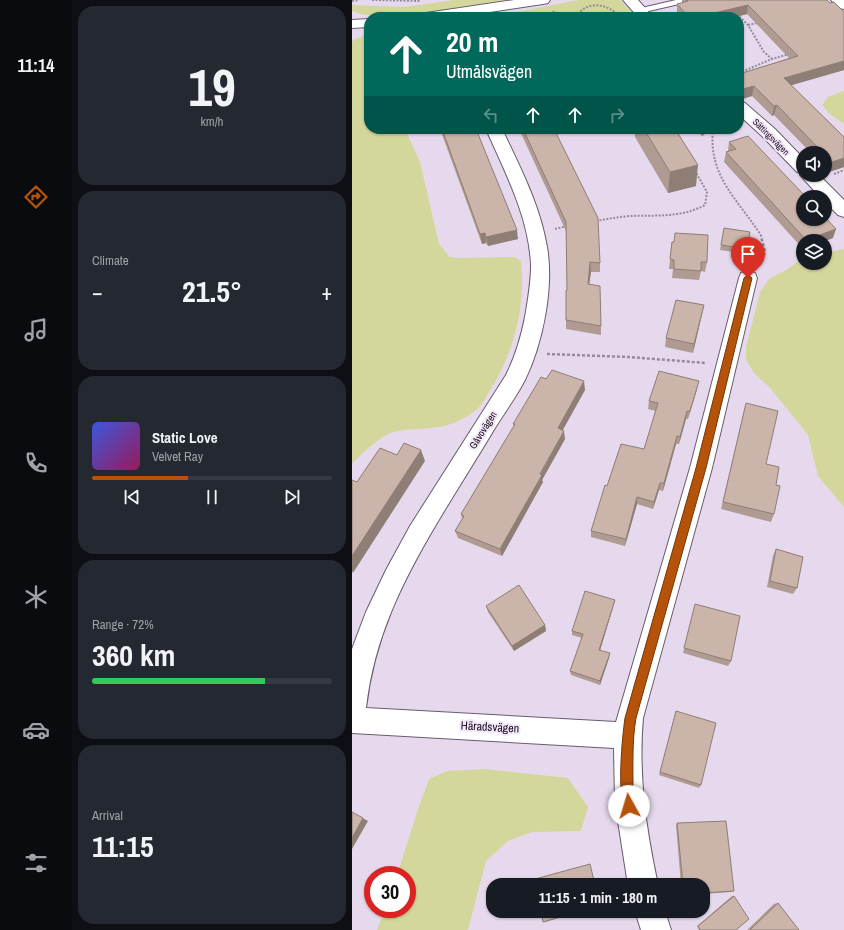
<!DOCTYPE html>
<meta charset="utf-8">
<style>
:root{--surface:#171b24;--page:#242831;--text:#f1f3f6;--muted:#9ea1a6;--line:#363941;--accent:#b45309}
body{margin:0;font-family:"Archivo Narrow",sans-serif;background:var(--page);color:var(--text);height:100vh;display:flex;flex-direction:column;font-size:15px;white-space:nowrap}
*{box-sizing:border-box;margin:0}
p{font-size:13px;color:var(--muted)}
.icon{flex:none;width:22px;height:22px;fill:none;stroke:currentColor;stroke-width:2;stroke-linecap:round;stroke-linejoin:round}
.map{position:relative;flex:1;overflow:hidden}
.panel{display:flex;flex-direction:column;gap:6px;padding:6px;background:#0d0f14;width:280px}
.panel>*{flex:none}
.top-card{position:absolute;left:12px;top:12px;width:380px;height:122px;border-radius:16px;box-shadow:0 1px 3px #0004;background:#00695c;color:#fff;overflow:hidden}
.tools{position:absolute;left:444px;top:146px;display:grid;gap:8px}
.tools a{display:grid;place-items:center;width:36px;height:36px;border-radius:50%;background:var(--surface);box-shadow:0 1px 3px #0004;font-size:20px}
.speed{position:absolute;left:12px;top:866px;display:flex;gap:8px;font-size:20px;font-weight:700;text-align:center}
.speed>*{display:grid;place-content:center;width:52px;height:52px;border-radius:50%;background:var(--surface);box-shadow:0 1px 3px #0004;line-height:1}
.speed .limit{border:6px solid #d22;background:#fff;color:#111}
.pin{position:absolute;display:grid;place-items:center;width:34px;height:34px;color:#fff;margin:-41px -17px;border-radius:50% 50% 50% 0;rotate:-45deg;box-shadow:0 0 4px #0007}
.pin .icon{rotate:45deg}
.me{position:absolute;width:44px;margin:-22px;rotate:354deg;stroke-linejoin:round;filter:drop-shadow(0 0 3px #0008)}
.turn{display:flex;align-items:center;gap:14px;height:84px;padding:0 16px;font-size:18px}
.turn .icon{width:52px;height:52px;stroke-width:2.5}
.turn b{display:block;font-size:28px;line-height:34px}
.lanes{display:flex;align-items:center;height:38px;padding:0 16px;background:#0003;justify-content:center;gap:20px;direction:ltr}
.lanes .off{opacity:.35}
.big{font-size:30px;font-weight:700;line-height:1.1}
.panel .card{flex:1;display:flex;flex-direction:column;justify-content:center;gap:6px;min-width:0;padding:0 14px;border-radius:16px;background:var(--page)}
.panel .dial{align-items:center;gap:0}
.dial b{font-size:52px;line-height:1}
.song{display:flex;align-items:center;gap:12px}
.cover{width:48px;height:48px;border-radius:6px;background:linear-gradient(135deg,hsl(230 70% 55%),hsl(330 70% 35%))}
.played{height:4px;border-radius:2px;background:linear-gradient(90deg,var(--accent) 40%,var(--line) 40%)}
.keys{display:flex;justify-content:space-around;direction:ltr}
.heat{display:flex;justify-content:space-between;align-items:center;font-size:22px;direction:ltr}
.charge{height:6px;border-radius:3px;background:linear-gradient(90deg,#34c759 72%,var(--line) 0)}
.trip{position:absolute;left:134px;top:878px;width:224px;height:40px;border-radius:16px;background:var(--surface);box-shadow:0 1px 3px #0004;font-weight:700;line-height:40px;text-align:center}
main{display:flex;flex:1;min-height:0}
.menu{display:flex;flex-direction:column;width:72px;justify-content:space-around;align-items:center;background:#090b0e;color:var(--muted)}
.menu .icon{width:28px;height:28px}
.menu .current{color:var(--accent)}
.menu b{font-size:18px;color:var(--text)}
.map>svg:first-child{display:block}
.green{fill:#d4d79c}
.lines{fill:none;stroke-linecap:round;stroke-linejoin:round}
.lane-casing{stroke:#685c6e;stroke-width:2}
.street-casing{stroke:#685c6e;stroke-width:2}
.path-far1{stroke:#958b9a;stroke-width:2;stroke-dasharray:2 1.5;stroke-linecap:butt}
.path{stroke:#958b9a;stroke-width:2.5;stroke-dasharray:3 2;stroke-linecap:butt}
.lane{fill:#fff;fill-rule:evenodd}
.street{fill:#fff;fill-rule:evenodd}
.wall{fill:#af9b91}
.shaded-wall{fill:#8e7e76}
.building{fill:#cbb4a9;stroke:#8e7e76}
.route{fill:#b45309;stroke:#753606}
.labels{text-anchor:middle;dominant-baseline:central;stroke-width:4;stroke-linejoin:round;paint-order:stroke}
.far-street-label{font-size:9px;fill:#140f16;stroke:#f5e7fb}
.street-label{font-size:10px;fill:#140f16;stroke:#f5e7fb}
.near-street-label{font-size:12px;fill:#140f16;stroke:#f5e7fb}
</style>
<main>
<nav class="menu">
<b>11:14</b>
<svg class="icon current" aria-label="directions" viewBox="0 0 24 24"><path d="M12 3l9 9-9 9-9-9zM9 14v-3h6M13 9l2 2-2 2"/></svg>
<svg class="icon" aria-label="music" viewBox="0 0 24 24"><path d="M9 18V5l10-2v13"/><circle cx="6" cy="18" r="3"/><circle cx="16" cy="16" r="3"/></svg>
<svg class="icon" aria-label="phone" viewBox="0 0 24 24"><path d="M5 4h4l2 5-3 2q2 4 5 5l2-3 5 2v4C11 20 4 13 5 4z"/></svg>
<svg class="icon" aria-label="climate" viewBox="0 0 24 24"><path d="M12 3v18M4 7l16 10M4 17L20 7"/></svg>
<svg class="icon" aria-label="car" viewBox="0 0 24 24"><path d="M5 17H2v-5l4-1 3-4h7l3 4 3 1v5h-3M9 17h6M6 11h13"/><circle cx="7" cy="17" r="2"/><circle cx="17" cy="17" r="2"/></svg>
<svg class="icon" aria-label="filters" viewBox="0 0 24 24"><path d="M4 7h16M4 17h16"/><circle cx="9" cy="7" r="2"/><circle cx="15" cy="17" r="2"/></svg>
</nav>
<section class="panel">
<div class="card dial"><b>19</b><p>km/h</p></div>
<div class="card"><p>Climate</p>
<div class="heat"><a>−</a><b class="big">21.5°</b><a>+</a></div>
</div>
<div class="card">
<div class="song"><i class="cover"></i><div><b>Static Love</b><p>Velvet Ray</p></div></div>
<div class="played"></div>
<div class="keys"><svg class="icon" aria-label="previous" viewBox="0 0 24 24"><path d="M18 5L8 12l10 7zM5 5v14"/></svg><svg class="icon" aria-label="pause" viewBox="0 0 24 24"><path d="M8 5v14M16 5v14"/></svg><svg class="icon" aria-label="next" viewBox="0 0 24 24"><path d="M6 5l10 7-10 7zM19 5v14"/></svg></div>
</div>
<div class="card"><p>Range · 72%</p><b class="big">360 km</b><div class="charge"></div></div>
<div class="card"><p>Arrival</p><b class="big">11:15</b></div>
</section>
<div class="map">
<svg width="492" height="930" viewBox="0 0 492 930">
<rect width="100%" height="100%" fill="#e7d9ed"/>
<path class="green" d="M102 0H158C124 5 28 25 0 11V5L53 7Z
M226 0H268L284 17H124L170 11Z
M17 33V129H53L68 162 87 244 98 257 106 258 163 257 169 261C174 306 162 354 137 392 134 397 131 404 127 407 122 413 111 419 104 422 85 431 61 427 41 432 29 436 9 454 0 464V41Z
M492 91V124L478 114 470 105 476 97Z
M492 249V507L466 476 456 435 419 389 402 373 394 360V347L408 292 418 278 434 270 449 259H451V263H473V253Z
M132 769 216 778 236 807 229 831 180 832 156 841 134 861 116 930H25L33 909H55V875H45L66 809 77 779 95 771Z"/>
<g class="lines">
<g class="lane-casing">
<path id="lane" d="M324 0H337L336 2 288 13 284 11 285 9Z"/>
</g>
<g class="street-casing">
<path id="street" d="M162 0H198L196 3 191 4 104 17H67L69 14 74 13Z
M271 0H286L301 17H286Z
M479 0H492V9L487 8Z
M17 19V27L0 28V20Z
M387 101 393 103 423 129 451 158V175H467L492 200V217L486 215 473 202V197H468L448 175 450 173 445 172 411 137 387 115Z
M134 129H150C168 167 188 205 195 247 202 287 191 343 173 380 164 397 153 412 143 428 124 460 104 491 85 523 50 582 22 638 14 708L264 722 338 468 387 278 389 273 396 271 403 273 405 278 360 468 291 718C286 775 294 829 306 885H276L263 802 262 748 0 733V649L14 612 34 570 58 526 154 375C163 357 169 337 173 317 176 300 179 282 179 265 177 217 153 172 134 129Z
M283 911H313L319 930H289Z"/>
</g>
<path class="path-far1" d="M20 0 69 1
M0 1 7 0
M201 11 205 17
M385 14 396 25 412 52 420 59
M224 17C234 0 256 3 268 17
M396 25 405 23
M387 73 420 59 437 54
M361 129C356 177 386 199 410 237
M326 137 329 129
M482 174 492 170
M244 221C255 219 266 217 278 216 304 215 329 218 353 205L355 192 343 171
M203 229 215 226"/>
<path class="path" d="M408 265 413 252 409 236
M195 354 277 357 354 363"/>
<use href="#lane" class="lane"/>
<use href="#street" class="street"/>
</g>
<path class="wall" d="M330 0H475L492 70 439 85 492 137V167L477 172 473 168V153H459L422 115 420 116 400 96 387 100V74L437 58 395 14 384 17H328L325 13V4L330 3Z
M88 129H124L166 239 136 246 134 243 130 244Z
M167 129H202L248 263V272H239L237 284 249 326V335L214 329V320L215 290 214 231Z
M283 129H323L344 186 316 193 283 137Z
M343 129H359L358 130 350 136Z
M377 142 481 238 473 241H451V249L372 162 374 152 376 151Z
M372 228 398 232 394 254 368 250Z
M320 242 355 262 353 272 349 271 347 280 320 278 321 269H317Z
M352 305 350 314 341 353 313 347 314 338Z
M345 389 336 419H334L327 444H324L311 491 307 490 301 509 285 504 273 546 239 537V531L255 486 292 449 304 411 296 409 297 401Z
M233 390 210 430 213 439 190 480 191 482 150 556 106 538 103 531 110 519 109 514 162 426 161 424Z
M394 403 414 464 424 485 422 514 419 522 369 509Z
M424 549 445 588 441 594 415 587 421 556Z
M263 600 262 604 248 650 257 658 248 685 219 675 218 671 230 638 220 635V631Z
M343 604 379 661 376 666 331 653Z
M134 606 193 625 194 631 162 651 136 612Z
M324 711 349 785 347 788 307 775Z
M325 823 382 891 379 892 351 894V885H329L324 825Z
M380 896H382L384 930H347L345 926Z
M426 903 447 930H395L422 904Z"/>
<path class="shaded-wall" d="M396 5 395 14 384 17H345Z
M492 61V70L430 88 432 78Z
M402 86 400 96 387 100V90Z
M425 105 422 115 420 116 422 106Z
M353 129H359L358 130 350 136V131Z
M492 158V167L477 172 480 162Z
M346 165 344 186 316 193 318 172Z
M484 229 481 238 473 241H454V240Z
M165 230 166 239 136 246 134 237Z
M133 233 134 243 130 244 128 234Z
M238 262 239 272 236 293V284Z
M352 305 350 314 341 353 342 344Z
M232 381 233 390 207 437 206 428Z
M347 381 345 389 336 419 338 411Z
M335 411 334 419 327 444 328 437Z
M212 431 213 439 190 480 191 482 150 556 148 549Z
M325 436 324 444 311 491 312 483Z
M69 450 73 461 1 573 0 571V556Z
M308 483 307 490 301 509 302 502Z
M285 497V504L273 546 274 539Z
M263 600 262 604 247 654V650Z
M193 625 194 631 162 651 160 646Z
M258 653 257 658 248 685V681Z
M0 812 16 821 0 849Z
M228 911H230L193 922H191Z"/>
<path class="building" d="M334 0H475L478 3 482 2 492 12V61L432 78 492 137V158L480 162 473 155V153H471L425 105 422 106 402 86 387 90V74L446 56 396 5 345 17H337L325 4 336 1Z
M90 129H124L165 230 134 237 133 233 128 234Z
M171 129H202L246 218 248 263 238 262 236 284 248 286 249 326 214 320V290H215L214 222Z
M292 129H323L346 165 318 172Z
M348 129H353L350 131Z
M396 136 454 197H451V219H473V217L484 229 454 240 374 152 384 149 377 142Z
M372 228 398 232 395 249 369 245Z
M323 233 356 235 355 262H349V271L322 269V260L318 259 320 242H322Z
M324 300 352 305 342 344 314 338Z
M200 370 232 381 206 428 212 431 188 474 190 475 148 549 103 531 112 516 109 514 163 424H161L189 377 194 379Z
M307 371 347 381 338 411H335L328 437 325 436 312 483H308L302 502 285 497 274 539 239 531 253 485 255 486 269 444 292 449 306 403 297 401Z
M394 403 426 411 414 464 427 467 424 485 428 486 422 514 371 502Z
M52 443 69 450 0 556V480L5 482 28 448 45 455Z
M424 549 451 557 445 588 418 581Z
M167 585 193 625 160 646 134 606Z
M233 591 263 600 247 650 258 653 248 681 218 671 231 634 220 631Z
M343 604 388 616 379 661 332 648Z
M324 711 364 723 349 785 308 772Z
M0 812 11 818 0 838Z
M374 821 382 891 351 893V885H331L325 823Z
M238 864 243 885H184L183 879Z
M382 896 397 919 384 930H348L346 926Z
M426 903 447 930H398Z
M189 911H228L191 922Z"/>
<path class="route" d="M396 275 400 278 354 468 284 718C280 741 281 765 281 789 281 797 284 804 281 811L277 812 273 811C265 792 270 739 273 718L344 468 392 278Z"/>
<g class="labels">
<g class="far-street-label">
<text transform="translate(419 137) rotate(45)">Sättingsvägen</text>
</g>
<g class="street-label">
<text transform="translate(131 430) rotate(-58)">Gåvovägen</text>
</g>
<g class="near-street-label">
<text transform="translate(138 727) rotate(3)">Häradsvägen</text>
</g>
</g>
</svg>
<div class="tools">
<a><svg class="icon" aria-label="sound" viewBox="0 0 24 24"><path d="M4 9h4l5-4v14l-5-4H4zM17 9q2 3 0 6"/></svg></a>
<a><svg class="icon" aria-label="search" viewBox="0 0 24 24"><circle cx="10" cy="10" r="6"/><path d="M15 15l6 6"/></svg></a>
<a><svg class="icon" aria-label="layers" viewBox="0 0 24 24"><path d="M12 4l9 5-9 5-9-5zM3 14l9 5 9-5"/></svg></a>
</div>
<div class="speed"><div class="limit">30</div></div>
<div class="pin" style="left:396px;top:278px;background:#d93025"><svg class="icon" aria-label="arrive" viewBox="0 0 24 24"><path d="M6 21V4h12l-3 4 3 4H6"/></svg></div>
<svg class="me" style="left:277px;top:806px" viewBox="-20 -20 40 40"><circle r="19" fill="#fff"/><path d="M0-13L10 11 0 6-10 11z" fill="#b45309"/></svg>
<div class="trip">11:15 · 1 min · 180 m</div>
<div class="top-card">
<div class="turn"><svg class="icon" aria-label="ahead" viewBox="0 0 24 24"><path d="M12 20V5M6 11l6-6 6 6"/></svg><div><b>20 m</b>Utmålsvägen</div></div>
<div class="lanes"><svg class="icon off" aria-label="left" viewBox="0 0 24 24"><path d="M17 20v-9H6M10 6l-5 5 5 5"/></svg><svg class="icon" aria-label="ahead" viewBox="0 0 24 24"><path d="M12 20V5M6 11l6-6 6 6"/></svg><svg class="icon" aria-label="ahead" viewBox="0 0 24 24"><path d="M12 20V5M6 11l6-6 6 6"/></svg><svg class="icon off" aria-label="right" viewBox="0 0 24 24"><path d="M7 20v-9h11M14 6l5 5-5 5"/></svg></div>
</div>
</div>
</main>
